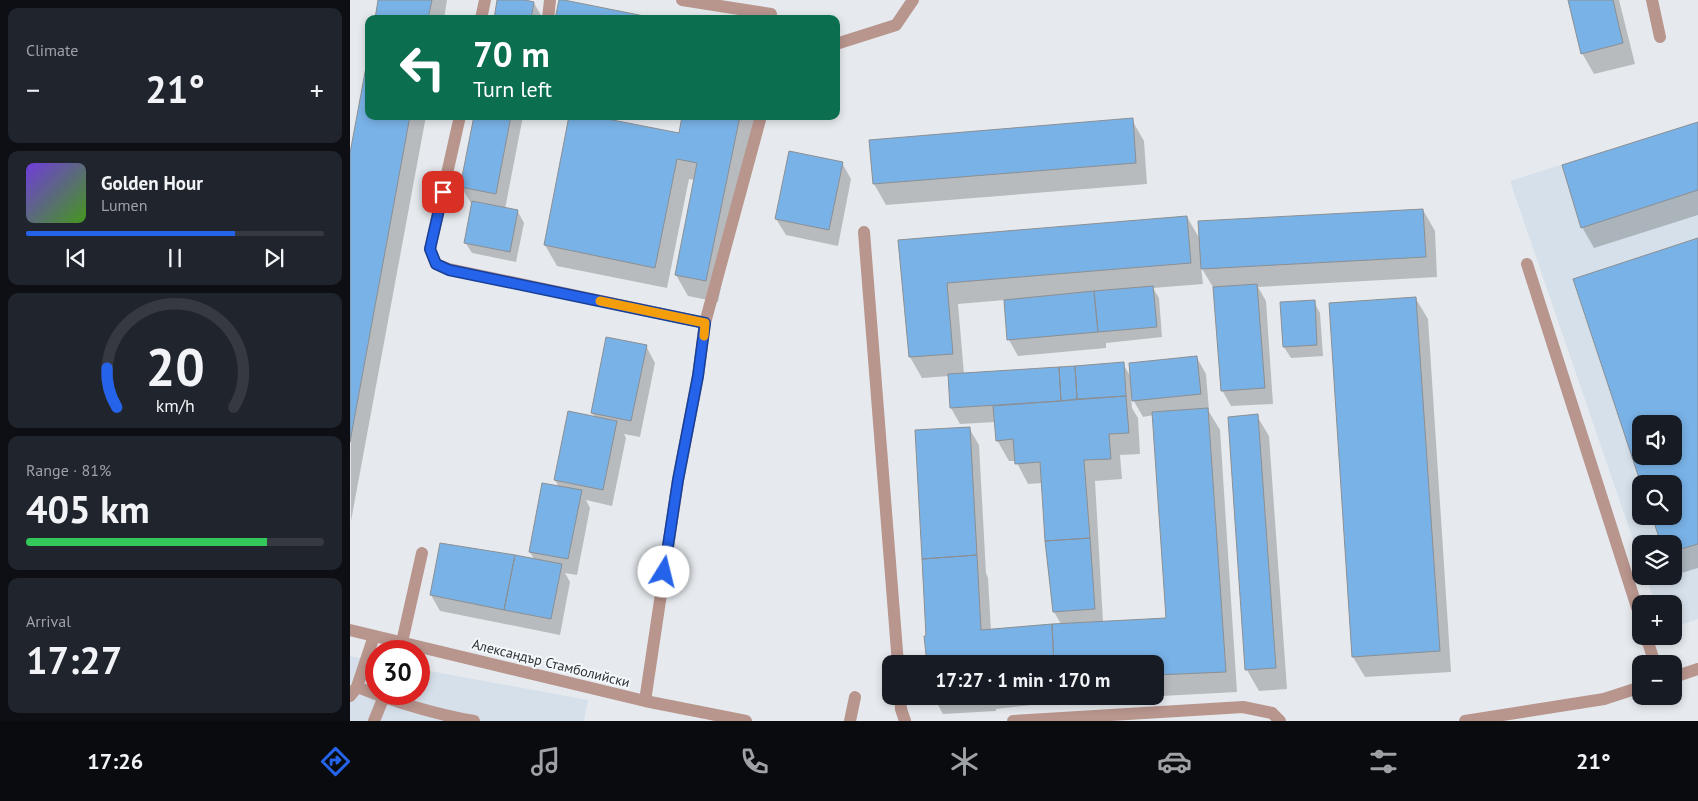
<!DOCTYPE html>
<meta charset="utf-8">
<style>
:root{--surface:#171b24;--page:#20242c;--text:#f1f3f6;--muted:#9ea1a6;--line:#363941;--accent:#2563eb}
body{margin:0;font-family:"PT Sans",sans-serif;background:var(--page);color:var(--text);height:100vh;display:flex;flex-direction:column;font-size:19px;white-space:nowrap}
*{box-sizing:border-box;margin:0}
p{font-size:16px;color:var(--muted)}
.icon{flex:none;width:28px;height:28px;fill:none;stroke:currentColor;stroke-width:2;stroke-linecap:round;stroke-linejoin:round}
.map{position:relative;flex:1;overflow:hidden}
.sheet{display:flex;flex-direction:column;gap:8px;padding:8px;background:#0d0f14;width:350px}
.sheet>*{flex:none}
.hud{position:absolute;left:15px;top:15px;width:475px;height:105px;border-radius:10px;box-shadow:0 2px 8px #0003;background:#0b6e4f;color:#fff;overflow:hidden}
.tools{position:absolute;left:1282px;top:415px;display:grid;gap:10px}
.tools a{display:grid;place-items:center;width:50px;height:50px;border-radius:10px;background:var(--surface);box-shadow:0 2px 8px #0003;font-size:25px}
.speed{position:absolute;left:15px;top:640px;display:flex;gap:10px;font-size:25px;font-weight:700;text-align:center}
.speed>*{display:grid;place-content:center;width:65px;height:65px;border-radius:50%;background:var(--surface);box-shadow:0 2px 8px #0003;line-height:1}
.speed .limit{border:8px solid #d22;background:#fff;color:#111}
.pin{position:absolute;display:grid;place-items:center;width:42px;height:42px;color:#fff;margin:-21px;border-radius:10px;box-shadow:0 2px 8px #0006}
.me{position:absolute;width:55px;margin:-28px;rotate:9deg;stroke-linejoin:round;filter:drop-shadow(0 0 4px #0008)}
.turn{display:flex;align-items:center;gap:18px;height:105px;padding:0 25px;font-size:22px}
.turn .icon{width:65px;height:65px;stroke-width:2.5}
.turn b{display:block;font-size:35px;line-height:42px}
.big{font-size:38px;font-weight:800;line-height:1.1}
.sheet .card{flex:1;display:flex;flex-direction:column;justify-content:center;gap:8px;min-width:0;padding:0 18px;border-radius:10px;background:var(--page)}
.sheet .dial{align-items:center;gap:0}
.dial svg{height:130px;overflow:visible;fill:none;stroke:var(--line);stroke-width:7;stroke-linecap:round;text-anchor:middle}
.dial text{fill:var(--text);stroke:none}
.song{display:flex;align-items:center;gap:15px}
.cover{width:60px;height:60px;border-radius:8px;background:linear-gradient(135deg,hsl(260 70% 55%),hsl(100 70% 35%))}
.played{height:5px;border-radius:2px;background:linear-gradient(90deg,var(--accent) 70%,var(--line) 70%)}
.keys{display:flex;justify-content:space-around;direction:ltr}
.heat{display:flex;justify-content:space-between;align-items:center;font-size:28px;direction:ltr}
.charge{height:8px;border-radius:4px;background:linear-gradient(90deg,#34c759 81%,var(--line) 0)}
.trip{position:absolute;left:532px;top:655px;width:282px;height:50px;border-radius:10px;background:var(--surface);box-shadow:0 2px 8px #0003;font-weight:800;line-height:50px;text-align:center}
.menu{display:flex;height:80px;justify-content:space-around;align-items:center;background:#090b0e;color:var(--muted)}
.menu .icon{width:35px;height:35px}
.menu .current{color:var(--accent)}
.menu b{font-size:22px;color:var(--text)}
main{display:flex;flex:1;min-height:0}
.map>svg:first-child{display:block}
.built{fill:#d6e0ea;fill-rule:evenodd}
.shadow{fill:#0003;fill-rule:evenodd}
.building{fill:#79b2e7;stroke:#8b8f93;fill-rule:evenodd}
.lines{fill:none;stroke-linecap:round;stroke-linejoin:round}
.minor{stroke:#b8958d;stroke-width:12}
.route-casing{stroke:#184099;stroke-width:12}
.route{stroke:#2563eb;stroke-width:9}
.slow{stroke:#f59e0b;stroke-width:9}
.labels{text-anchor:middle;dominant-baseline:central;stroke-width:4;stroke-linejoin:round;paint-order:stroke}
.street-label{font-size:14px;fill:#303133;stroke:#f3f8fc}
</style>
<main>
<section class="sheet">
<div class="card"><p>Climate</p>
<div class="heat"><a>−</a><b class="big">21°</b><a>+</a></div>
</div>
<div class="card">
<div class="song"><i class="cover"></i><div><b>Golden Hour</b><p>Lumen</p></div></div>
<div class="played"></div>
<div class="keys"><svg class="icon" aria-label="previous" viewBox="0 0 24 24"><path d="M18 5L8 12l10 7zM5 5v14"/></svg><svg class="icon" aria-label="pause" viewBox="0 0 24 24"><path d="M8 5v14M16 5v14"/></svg><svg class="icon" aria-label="next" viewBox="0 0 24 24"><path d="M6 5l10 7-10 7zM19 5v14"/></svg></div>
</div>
<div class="card dial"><svg viewBox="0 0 100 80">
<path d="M14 69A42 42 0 1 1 86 69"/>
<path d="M14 69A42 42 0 0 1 8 45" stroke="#2563eb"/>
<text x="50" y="56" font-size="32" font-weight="700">20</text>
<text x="50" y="72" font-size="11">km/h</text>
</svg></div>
<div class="card"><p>Range · 81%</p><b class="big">405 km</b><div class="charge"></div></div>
<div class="card"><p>Arrival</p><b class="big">17:27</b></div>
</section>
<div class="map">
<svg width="1348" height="721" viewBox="0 0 1348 721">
<rect width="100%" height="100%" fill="#e6eaee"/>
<path class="built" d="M1348 122V619L1324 627V604H1305L1296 576H1324V544H1291V563L1160 181ZM1291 424H1324V456H1291ZM1291 484H1324V516H1291Z
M0 656 26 661V694H69V669L238 700 234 721H0Z"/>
<path class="shadow" d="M29 0H97L94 19H26Z
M149 0H169L184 3 193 19H145Z
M1219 0H1269L1285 64 1244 74 1232 53Z
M19 116H76L1 521 0 160Z
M125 116H173L155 209 168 212 174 223 166 262 122 253 115 242 123 203H121L111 187Z
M334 116H405L368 302 338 296 326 275 345 180 339 179 317 288 207 266 195 245 330 135Z
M782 120 794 141 797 184 536 205 524 184 520 141Z
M1348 123V215L1244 248 1232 227Z
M492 163 501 179 488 246 436 235 426 219Z
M1073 210 1085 231 1087 277 908 287 916 301 923 404 881 406 872 390 864 289 851 267 853 284 803 288 809 298 812 337 756 343V348L668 356 659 340 655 300 608 304 614 374 773 364 781 377 847 358 856 374 859 410H858L870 430 887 692 717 701 646 709V711L593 714 583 696H806V664L578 637 619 428 629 445 636 573 638 578 641 631 711 624 704 612 693 483 678 484 666 461H659L647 440 646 422 610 424 601 408 599 376 572 378 560 357 550 241 837 217 851 241ZM781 396 793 417 804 415 817 619 753 622 745 481 772 479 770 455 790 454 788 418 782 408Z
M1348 239V568L1328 574 1324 568V484H1292L1225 279ZM1291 424H1324V456H1291Z
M1066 299 1078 319 1101 672 1015 677 1003 657Z
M964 302 970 313 973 356 941 358 934 347 932 303Z
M296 346 305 363 290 437 274 434 276 438 262 506 236 500 240 508 227 575 215 573 220 582 210 635 90 611 81 595 185 561 180 552 209 487 205 480 245 417 242 413Z
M907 416 919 436 937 689 909 691 897 670 879 418Z"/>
<path class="building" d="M28 0H82L78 19H25Z
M147 0H175L184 2 181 19H144Z
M209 0H214L309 19H205Z
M1218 0H1263L1273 43 1231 54Z
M19 51V116H60L0 442V153Z
M124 116H161L146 194 110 187Z
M219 116H242L329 133 332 116H390L356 281 325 275 347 163 327 159 305 268 194 245Z
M783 118 786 163 523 184 519 140Z
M1348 122V190L1231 228 1212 165Z
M439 151 493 162 479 230 425 219Z
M122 201 168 210 160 252 114 243Z
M1073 209 1076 257 851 269 848 221Z
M837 216 841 263 597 283 603 354 559 357 548 240Z
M1348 238V544L1324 551V544H1311L1302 516H1324V484H1291L1223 279ZM1291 424H1324V456H1291Z
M907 284 915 388 871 391 863 287Z
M803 286 807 327 748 332 744 291Z
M744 291 748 332 657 340 654 300Z
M1066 297 1090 651 1002 657 979 303Z
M965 300 967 345 933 347 930 302Z
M256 337 297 345 281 421 241 413Z
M847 356 851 394 782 401 779 363Z
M774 362 776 396 727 399 725 366Z
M725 366 727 399 711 401 709 367Z
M709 367 711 401 600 408 598 374Z
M776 396 779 433 759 434 761 459 734 460 740 538 695 541 690 462 665 464 663 439 646 441 643 406Z
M858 408 876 672 806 675V664H704L702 624 816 618 802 412Z
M218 411 267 421 253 490 204 480Z
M908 414 926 668 895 670 878 417Z
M620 427 627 555 572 559 565 430Z
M192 483 232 490 218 559 179 552Z
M740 538 745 609 703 612 695 541Z
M90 543 165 555 154 610 80 595Z
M165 555 212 564 201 619 154 610Z
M627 555 631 630 702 624 704 664H577L574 636H576L572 559Z"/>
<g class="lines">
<path class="minor" d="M332 0 421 14 420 19
M1302 0 1310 37
M131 19 135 0
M198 19 200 0
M486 44 546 25 563 0
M110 116 80 249 86 264 99 269 355 323
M514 232 548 664
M1177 264 1291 620
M0 630 295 701 396 721
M1296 636 1305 664
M50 651 72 553
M1324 677 1348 669
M7 687C45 702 84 714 124 721
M0 696 7 687 24 636
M550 696 551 709 555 721
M295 701 328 480 348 376 355 323 411 116
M24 721 35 694
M500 721 505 697
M663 721 893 707 922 713 930 721
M1115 721 1254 699 1291 687"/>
</g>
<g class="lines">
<g class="route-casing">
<path id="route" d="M93 192 80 249 86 264 99 270 355 323 348 376 328 480 314 572"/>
</g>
<use href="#route" class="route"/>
<path class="slow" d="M250 301 355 323 354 336"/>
</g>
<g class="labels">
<g class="street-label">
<text transform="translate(201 663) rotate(14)">Александър Стамболийски</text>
</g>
</g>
</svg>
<div class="tools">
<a><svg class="icon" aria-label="sound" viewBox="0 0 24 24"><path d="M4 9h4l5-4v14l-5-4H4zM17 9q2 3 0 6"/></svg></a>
<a><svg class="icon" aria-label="search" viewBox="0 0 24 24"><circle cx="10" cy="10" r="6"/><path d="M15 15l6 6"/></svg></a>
<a><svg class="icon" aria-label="layers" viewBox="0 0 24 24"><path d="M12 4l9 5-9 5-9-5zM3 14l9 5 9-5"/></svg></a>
<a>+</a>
<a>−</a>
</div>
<div class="speed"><div class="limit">30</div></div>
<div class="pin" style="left:93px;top:192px;background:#d93025"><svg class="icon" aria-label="arrive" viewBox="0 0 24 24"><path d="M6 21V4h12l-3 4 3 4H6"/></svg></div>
<svg class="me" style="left:314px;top:572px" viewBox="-20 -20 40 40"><circle r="19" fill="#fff"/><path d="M0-13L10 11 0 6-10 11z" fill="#2563eb"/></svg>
<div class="trip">17:27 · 1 min · 170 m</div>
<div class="hud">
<div class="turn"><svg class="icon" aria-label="left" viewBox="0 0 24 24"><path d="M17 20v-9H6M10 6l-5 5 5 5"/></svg><div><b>70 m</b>Turn left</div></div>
</div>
</div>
</main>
<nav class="menu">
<b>17:26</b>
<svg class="icon current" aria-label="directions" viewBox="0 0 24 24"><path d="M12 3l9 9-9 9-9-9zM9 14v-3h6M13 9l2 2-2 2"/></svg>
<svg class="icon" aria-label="music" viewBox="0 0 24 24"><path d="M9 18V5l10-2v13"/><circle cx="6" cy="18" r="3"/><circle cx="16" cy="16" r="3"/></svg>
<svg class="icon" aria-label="phone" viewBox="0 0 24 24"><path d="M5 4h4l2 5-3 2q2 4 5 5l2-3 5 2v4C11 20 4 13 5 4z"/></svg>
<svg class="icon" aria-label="climate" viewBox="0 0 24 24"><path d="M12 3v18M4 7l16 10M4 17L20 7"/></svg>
<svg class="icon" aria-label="car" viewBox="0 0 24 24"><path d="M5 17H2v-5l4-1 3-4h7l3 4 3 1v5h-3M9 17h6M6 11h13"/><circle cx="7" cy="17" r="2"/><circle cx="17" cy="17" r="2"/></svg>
<svg class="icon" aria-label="filters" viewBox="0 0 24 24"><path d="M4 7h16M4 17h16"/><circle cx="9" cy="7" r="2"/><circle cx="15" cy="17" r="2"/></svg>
<b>21°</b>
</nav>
